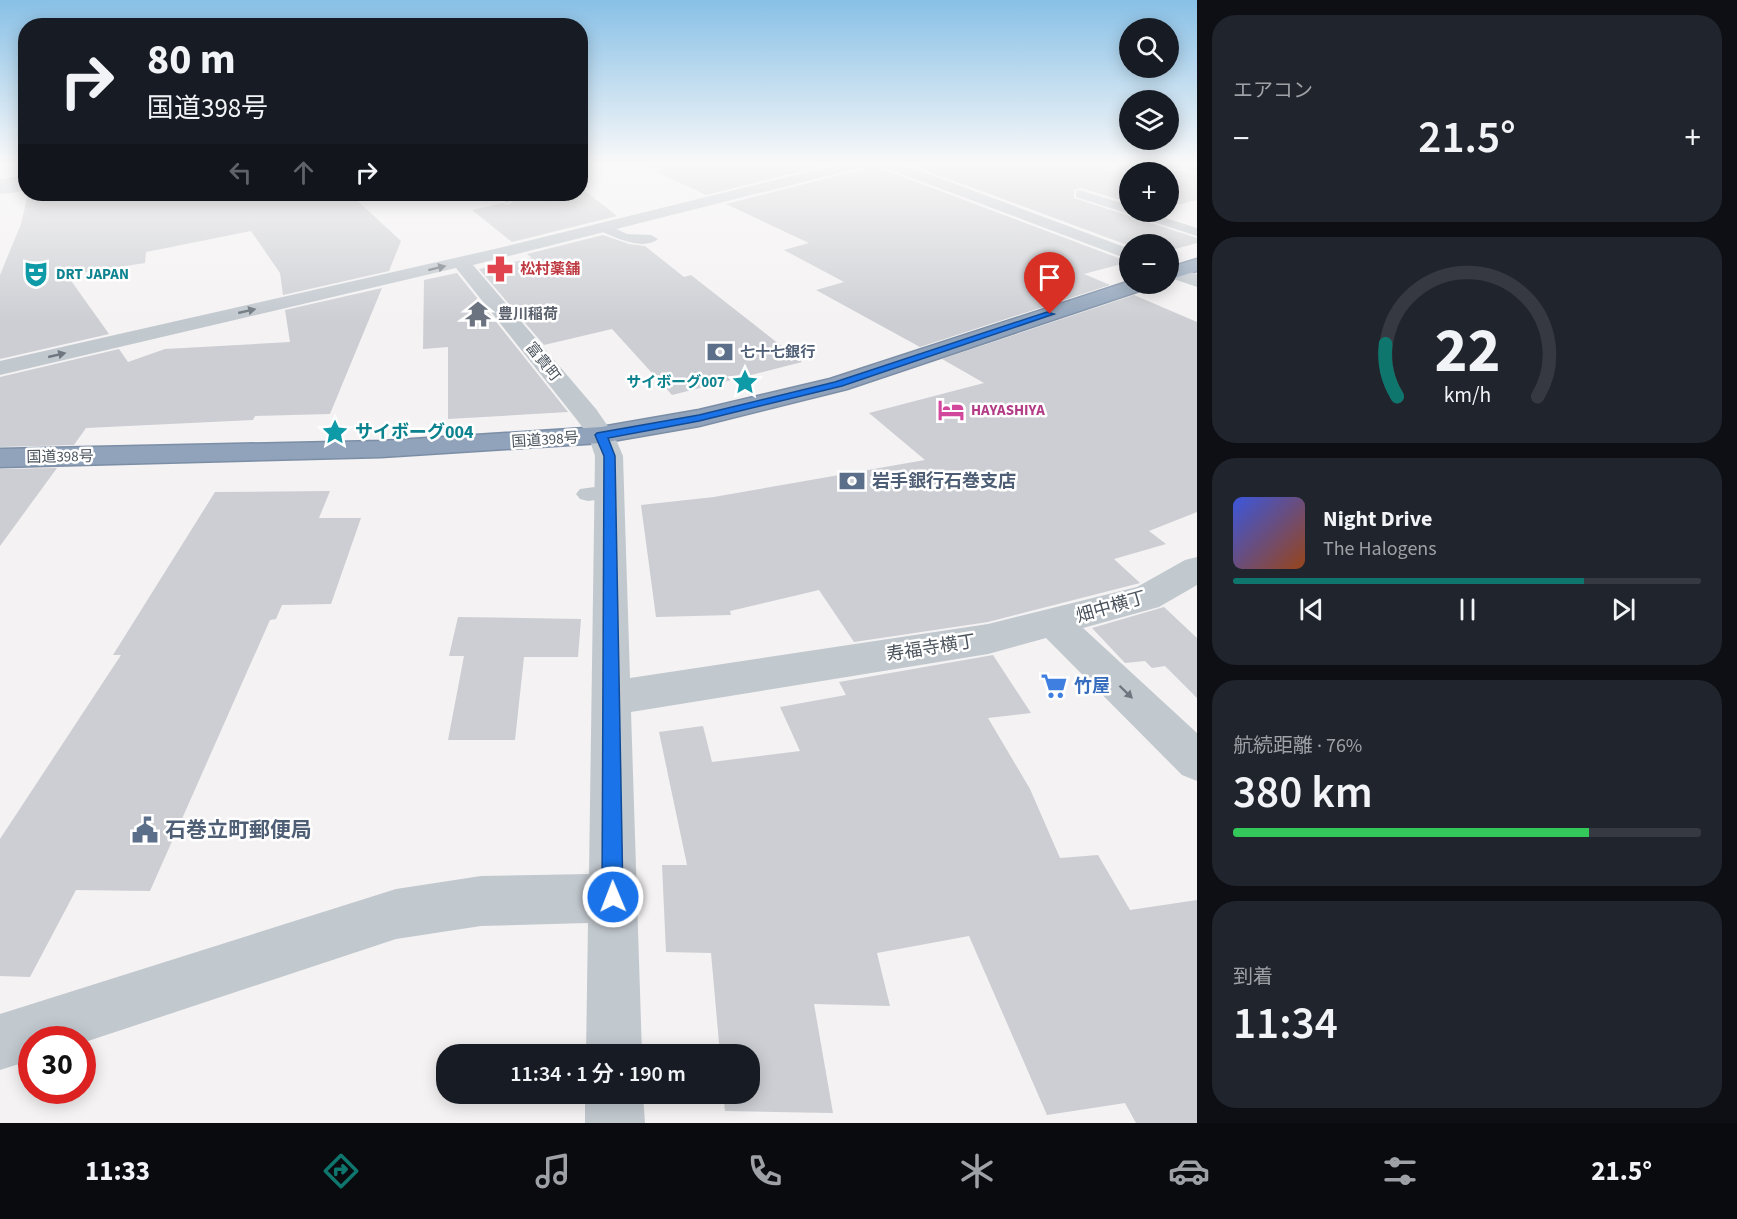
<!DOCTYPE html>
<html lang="ja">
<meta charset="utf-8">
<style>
:root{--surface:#171b24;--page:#20242c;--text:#f1f3f6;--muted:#9ea1a6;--line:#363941;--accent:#0f766e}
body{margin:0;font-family:"Source Sans 3","Noto Sans JP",sans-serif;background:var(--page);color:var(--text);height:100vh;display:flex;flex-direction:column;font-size:22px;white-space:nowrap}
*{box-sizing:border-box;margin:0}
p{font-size:20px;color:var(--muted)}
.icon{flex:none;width:33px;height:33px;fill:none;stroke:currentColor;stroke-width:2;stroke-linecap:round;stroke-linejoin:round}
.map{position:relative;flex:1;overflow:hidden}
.panel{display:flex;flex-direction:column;gap:15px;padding:15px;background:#0d0f14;width:540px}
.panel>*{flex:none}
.guide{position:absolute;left:18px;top:18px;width:570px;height:183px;border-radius:24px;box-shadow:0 3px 15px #0003;background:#171b24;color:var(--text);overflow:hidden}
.buttons{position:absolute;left:1119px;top:18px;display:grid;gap:12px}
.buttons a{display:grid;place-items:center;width:60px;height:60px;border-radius:50%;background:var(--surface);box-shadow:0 3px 15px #0003;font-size:30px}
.speed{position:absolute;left:18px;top:1026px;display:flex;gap:12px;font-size:30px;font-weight:700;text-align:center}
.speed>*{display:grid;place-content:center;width:78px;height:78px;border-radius:50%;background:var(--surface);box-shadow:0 3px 15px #0003;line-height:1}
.speed .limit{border:9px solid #d22;background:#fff;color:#111}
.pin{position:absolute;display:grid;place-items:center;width:51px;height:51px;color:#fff;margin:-62px -26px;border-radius:50% 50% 50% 0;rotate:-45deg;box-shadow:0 0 6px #0007}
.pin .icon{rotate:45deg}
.me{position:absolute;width:66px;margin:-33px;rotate:359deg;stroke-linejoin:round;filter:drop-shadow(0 0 4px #0008)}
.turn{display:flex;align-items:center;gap:21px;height:126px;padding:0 30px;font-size:27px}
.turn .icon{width:78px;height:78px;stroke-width:2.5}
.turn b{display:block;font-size:42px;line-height:51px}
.lanes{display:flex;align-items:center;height:57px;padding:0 30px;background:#0003;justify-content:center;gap:30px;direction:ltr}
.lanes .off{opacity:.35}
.big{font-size:45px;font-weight:600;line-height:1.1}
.panel .card{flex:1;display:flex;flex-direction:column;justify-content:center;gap:9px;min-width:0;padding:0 21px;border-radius:24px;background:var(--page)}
.panel .dial{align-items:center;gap:0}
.dial svg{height:156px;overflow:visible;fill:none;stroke:var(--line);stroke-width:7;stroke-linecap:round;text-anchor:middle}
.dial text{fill:var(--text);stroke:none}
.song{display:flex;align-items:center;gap:18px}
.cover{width:72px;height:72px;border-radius:9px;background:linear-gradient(135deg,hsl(230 70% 55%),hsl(20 70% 35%))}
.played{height:6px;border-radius:3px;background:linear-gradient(90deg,var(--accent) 75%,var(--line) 75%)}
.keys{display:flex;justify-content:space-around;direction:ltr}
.heat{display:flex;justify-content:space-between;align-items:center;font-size:33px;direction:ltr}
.charge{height:9px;border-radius:4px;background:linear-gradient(90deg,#34c759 76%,var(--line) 0)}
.trip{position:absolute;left:436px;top:1044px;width:324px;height:60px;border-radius:24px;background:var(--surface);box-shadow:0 3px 15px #0003;font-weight:600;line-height:60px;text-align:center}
.dock{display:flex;height:96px;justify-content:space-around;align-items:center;background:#090b0e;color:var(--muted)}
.dock .icon{width:42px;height:42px}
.dock .current{color:var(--accent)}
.dock b{font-size:27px;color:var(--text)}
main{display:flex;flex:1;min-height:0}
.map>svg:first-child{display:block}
.building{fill:#ccced3}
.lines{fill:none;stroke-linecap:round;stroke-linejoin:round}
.highway-casing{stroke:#7b8ea6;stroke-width:3}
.lane{fill:#c1c8ce;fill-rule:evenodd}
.street{fill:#c1c8ce;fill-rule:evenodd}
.secondary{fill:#c2c9d3;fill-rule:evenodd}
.highway{fill:#90a3ba;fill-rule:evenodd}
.oneway{fill:#6e777f}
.route{fill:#1a73e8;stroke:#114b97;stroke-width:1.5}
.labels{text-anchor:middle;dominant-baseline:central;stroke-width:5;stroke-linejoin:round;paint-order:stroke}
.far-health-label{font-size:15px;font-weight:bold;fill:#be3a42;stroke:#fff;text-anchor:start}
.far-culture-label{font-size:15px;font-weight:bold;fill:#0d838f;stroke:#fff;text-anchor:start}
.far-worship-label{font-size:15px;font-weight:bold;fill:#5b616d;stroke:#fff;text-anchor:start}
.far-service-label{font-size:15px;font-weight:bold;fill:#4e5e75;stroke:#fff;text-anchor:start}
.far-street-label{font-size:15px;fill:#4b545d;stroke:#fff}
.far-hotel-label{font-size:15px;font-weight:bold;fill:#b23c85;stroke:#fff;text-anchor:start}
.culture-label{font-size:18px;font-weight:bold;fill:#0d838f;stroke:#fff;text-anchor:start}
.service-label{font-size:18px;font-weight:bold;fill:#4e5e75;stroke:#fff;text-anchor:start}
.street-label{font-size:18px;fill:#4b545d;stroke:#fff}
.shop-label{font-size:18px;font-weight:bold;fill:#366cbe;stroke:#fff;text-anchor:start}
.near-service-label{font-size:21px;font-weight:bold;fill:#4e5e75;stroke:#fff;text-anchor:start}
</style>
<main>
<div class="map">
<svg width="1197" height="1123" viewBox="0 0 1197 1123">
<rect width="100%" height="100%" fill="#f4f2f2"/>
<path class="building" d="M643 165H826L706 195Z
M863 165H882L885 170 1129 262 1084 274 1110 285 920 347 816 290 844 282 784 250 809 243 726 204 860 170Z
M911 165H1170L1174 170 1197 174V200L1168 207V172H1130V203L1081 188 1074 190V198L1197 238V243L1168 251V244H1130V246Z
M580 187 617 216 512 242 472 210 503 203 508 205 514 201 545 194H580Z
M28 194H350L401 241 389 271 283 295 280 273 251 231 146 252 145 263 67 275 109 334 0 359V275L21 224Z
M603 235 629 244 645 246 684 277 691 275 802 362 672 395 612 329 544 345 479 269 532 258 527 254Z
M457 273 568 412 448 419V347L423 349 424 280Z
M382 288 330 414 255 416 253 420 86 428 74 445 0 447V377L119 349 128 362 165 349 290 342 285 310Z
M1134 295 1197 322V512L1149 531 1166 544 1114 559 1140 583 988 622 854 642 819 590 730 611 731 615 656 617 641 505 714 497 925 460 869 413 984 383 942 359Z
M57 468 0 546V469Z
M330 491 319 518H361L331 604 282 605 276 619 270 620 150 891 76 890 30 977 0 976V839L121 655H113L215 492Z
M1164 607 1197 638V698L1165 666 1152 668 1145 661 1125 663 1092 628Z
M458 617 581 619 578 657H524L515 740H448L464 656H449Z
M993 655 1031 713 988 718 1030 789 1060 858 1098 855 1130 910 1197 900V1123H1136L1125 1103 1047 1115 969 936 877 953 890 1006 814 1004 833 1113 725 1111 723 1094H750V1054H720L711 953 666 952 662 865H687L659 732 703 726 712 762 800 751 780 707 846 695 839 682Z"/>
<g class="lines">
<g class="highway-casing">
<path id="highway" d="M1197 259V271L1168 280V268Z
M1130 281V284H1151L1148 288 847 389 699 426 601 443 381 457 0 467V449L381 441 601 427 699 410 830 379Z"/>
</g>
<path class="lane" d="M26 175V181L0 185V179Z
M1080 190 1130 206V212H1146L1197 228V236L1076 197V191Z
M493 194H507L513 199 507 203Z
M606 224 627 234 651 235 658 239C644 251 615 238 601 231L599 228Z
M610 485 618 487 621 492 618 497 588 501 580 499 576 494 580 489Z"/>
<path class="street" d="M836 165H861L859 168 473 265 596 409 614 435 623 456 630 678 988 624 1137 587 1185 560 1197 557V585L1159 607 1083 628 1197 733V781L1182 775 1046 638 988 654 631 712 642 1054H586L588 923 481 926 396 939 82 1043V1040H32V1060L0 1070V1014L396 889 481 876 589 874 595 456 588 435 577 420 456 268 0 375V361L499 248Z
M884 165H904L1130 249V260L886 168Z
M1172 165H1197V172L1174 168Z
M1168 264 1197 274V287L1168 277Z
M585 1094H643L645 1123H585Z"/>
<path class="secondary" d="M26 182V191L0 194V184Z"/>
<use href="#highway" class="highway"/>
</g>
<defs><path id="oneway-solid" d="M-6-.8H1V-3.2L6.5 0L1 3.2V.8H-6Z" transform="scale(1.5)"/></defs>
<g class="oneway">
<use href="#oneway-solid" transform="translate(437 268) rotate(-14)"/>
<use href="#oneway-solid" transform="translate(247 311) rotate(-13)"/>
<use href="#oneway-solid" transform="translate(57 355) rotate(-13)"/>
<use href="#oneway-solid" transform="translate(1126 692) rotate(44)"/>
</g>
<linearGradient id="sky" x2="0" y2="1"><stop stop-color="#88c0e6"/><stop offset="0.51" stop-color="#faf9f9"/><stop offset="1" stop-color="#faf9f9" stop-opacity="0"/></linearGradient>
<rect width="1197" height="322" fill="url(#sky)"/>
<path class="route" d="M1047 312 1054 314 842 386 699 421 608 438 615 456 623 897 620 905 613 908 605 905 602 897 604 456 595 435 597 433 699 415 835 382Z"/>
<defs>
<g id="pharmacy-bare" transform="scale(2.07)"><path d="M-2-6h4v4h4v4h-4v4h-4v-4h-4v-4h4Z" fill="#e0444e" stroke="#fff" stroke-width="2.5" paint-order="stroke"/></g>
<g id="theatre-bare" transform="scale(2.07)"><path d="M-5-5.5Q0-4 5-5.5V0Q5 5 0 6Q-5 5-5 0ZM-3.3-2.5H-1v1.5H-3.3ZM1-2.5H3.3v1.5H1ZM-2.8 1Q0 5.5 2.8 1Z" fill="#0f9aa8" stroke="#fff" stroke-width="2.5" paint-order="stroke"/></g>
<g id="temple-bare" transform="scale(2.07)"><path d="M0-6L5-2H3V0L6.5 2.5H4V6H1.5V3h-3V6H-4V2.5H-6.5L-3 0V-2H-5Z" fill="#6b7280" stroke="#fff" stroke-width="2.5" paint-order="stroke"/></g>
<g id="bank-bare" transform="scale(2.07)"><path d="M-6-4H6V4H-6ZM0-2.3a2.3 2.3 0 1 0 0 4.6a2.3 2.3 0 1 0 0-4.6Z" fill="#5c6f8a" stroke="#fff" stroke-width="2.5" paint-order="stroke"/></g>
<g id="sight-bare" transform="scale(2.07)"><path d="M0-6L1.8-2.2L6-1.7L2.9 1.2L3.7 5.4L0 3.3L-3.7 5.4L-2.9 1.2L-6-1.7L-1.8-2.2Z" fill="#0f9aa8" stroke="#fff" stroke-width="2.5" paint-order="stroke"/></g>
<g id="hotel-bare" transform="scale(2.07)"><path d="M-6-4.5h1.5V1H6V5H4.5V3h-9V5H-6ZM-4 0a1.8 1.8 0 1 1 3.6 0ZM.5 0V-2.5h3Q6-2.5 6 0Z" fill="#d1479c" stroke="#fff" stroke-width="2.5" paint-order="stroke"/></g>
<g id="supermarket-bare" transform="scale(2.07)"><path d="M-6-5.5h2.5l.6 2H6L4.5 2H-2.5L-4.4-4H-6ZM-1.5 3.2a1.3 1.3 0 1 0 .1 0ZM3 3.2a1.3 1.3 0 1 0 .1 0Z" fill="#3f7fe0" stroke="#fff" stroke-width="2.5" paint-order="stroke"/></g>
<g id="civic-bare" transform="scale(2.07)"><path d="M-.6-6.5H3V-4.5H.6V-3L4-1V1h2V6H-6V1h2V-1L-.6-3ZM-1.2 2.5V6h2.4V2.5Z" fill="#5c6f8a" stroke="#fff" stroke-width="2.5" paint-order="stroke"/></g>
</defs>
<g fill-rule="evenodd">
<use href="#pharmacy-bare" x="500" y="269"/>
<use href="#theatre-bare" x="36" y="274"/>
<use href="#temple-bare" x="478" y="314"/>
<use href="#bank-bare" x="720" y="352"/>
<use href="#sight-bare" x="745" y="382"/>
<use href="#hotel-bare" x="951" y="410"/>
<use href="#sight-bare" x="335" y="432"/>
<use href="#bank-bare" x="852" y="481"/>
<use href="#supermarket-bare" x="1054" y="686"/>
<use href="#civic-bare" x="145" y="830"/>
</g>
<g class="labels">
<g class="far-health-label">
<text x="520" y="269">松村薬舗</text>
</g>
<g class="far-culture-label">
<text x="56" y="274">DRT JAPAN</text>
<text x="725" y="382" text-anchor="end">サイボーグ007</text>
</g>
<g class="far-worship-label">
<text x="498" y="314">豊川稲荷</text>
</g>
<g class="far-service-label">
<text x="740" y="352">七十七銀行</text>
</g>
<g class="far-street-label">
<text transform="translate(543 362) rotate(51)">富貴町</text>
<text transform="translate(545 440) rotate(-4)">国道398号</text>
<text transform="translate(60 457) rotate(-1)">国道398号</text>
</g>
<g class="far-hotel-label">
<text x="971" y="410">HAYASHIYA</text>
</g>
<g class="culture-label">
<text x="355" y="432">サイボーグ004</text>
</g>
<g class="service-label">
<text x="872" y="481">岩手銀行石巻支店</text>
</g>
<g class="street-label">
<text transform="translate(1111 607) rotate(-16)">畑中横丁</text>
<text transform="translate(931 648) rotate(-9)">寿福寺横丁</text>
</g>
<g class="shop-label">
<text x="1074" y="686">竹屋</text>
</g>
<g class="near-service-label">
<text x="165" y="830">石巻立町郵便局</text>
</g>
</g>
</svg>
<div class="buttons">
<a><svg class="icon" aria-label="search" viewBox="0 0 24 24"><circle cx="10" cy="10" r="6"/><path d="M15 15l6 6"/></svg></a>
<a><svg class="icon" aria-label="layers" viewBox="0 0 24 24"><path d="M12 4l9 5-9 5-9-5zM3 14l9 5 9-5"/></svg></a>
<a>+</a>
<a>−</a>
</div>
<div class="speed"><div class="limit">30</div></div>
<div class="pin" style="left:1050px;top:314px;background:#d93025"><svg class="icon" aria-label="arrive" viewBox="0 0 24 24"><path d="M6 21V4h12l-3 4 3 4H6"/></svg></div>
<svg class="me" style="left:613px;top:897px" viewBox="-20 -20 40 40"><circle r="17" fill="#1a73e8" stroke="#fff" stroke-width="3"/><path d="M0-11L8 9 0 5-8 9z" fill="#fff"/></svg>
<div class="trip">11:34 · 1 分 · 190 m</div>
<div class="guide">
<div class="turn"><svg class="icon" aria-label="right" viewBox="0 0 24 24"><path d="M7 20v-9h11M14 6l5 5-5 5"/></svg><div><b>80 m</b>国道398号</div></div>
<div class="lanes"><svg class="icon off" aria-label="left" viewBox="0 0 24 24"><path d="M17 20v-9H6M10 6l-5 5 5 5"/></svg><svg class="icon off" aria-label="ahead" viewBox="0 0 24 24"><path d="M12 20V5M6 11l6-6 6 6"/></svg><svg class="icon" aria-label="right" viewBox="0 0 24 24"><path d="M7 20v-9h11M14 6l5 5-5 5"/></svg></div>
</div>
</div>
<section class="panel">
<div class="card"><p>エアコン</p>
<div class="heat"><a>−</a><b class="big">21.5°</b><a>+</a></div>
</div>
<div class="card dial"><svg viewBox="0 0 100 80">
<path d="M14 69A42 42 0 1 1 86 69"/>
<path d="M14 69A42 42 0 0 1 8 42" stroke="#0f766e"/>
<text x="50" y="56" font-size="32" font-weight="700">22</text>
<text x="50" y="72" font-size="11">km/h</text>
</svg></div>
<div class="card">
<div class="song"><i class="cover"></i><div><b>Night Drive</b><p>The Halogens</p></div></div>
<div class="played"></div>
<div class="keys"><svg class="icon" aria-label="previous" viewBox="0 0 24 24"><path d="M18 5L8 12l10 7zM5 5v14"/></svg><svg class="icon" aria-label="pause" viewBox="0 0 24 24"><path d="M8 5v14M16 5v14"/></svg><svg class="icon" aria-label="next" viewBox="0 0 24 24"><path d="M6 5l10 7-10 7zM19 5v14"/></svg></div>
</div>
<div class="card"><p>航続距離 · 76%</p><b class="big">380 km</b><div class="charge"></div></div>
<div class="card"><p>到着</p><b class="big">11:34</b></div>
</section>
</main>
<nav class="dock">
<b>11:33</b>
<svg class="icon current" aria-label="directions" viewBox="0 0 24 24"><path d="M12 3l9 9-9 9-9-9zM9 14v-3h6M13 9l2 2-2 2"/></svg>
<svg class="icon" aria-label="music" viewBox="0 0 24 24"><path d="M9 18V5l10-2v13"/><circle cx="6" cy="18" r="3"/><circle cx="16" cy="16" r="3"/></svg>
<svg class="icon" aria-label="phone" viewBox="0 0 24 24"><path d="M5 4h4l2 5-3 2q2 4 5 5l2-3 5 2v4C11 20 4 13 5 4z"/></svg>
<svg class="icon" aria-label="climate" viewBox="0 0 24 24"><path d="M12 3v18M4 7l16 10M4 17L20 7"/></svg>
<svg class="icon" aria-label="car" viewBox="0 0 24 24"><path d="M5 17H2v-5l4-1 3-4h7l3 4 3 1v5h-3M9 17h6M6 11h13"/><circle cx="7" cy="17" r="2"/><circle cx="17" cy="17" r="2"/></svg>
<svg class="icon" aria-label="filters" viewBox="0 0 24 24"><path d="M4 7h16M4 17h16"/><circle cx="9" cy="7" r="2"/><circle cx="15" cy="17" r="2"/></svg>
<b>21.5°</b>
</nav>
